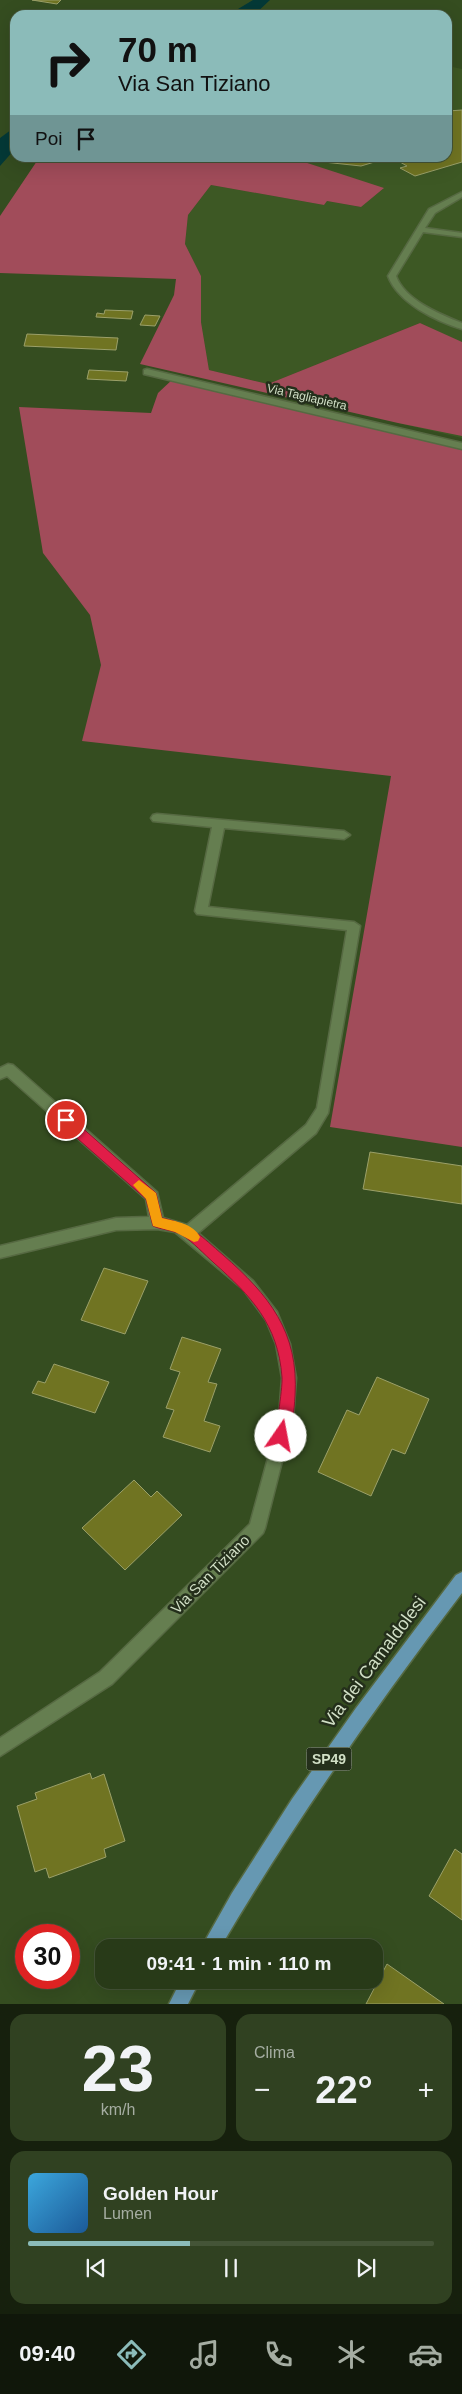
<!DOCTYPE html>
<html lang="it">
<meta charset="utf-8">
<style>
:root{--surface:#283a18;--page:#304121;--text:#f1f3f6;--muted:#a5ada2;--line:#445437;--accent:#8bbbb9}
body{margin:0;font-family:Helvetica,sans-serif;background:var(--page);color:var(--text);height:100vh;display:flex;flex-direction:column;font-size:19px;white-space:nowrap}
*{box-sizing:border-box;margin:0}
p{font-size:16px;color:var(--muted)}
.icon{flex:none;width:28px;height:28px;fill:none;stroke:currentColor;stroke-width:2;stroke-linecap:round;stroke-linejoin:round}
.map{position:relative;height:2004px;overflow:hidden}
.panel{display:flex;flex-direction:column;gap:10px;padding:10px;background:#16200d;flex:1}
.panel>*{flex:none}
.guide{position:absolute;left:10px;top:10px;width:442px;height:152px;border-radius:15px;box-shadow:0 5px 20px #0002,0 0 0 1px var(--line);background:#8bbbb9;color:#111;overflow:hidden}
.speed{position:absolute;left:15px;top:1924px;display:flex;gap:10px;font-size:25px;font-weight:700;text-align:center}
.speed>*{display:grid;place-content:center;width:65px;height:65px;border-radius:50%;background:var(--surface);box-shadow:0 5px 20px #0002,0 0 0 1px var(--line);line-height:1}
.speed .limit{border:8px solid #d22;background:#fff;color:#111}
.pin{position:absolute;display:grid;place-items:center;width:42px;height:42px;color:#fff;margin:-21px;border:2px solid #fff;border-radius:50%;box-shadow:0 1px 5px #0007}
.me{position:absolute;width:55px;margin:-28px;rotate:12deg;stroke-linejoin:round;filter:drop-shadow(0 0 4px #0008)}
.turn{display:flex;align-items:center;gap:18px;height:105px;padding:0 25px;font-size:22px}
.turn .icon{width:65px;height:65px;stroke-width:2.5}
.turn b{display:block;font-size:35px;line-height:42px}
.then{display:flex;align-items:center;height:48px;padding:0 25px;background:#0003;gap:10px;font-size:19px}
.big{font-size:38px;font-weight:700;line-height:1.1}
.panel .tile{flex:1;display:flex;flex-direction:column;justify-content:center;gap:8px;min-width:0;padding:0 18px;border-radius:15px;background:var(--page)}
.panel .dial{align-items:center;gap:0}
.dial b{font-size:65px;line-height:1}
.song{display:flex;align-items:center;gap:15px}
.cover{width:60px;height:60px;border-radius:8px;background:linear-gradient(135deg,hsl(200 70% 55%),hsl(210 70% 35%))}
.played{height:5px;border-radius:2px;background:linear-gradient(90deg,var(--accent) 40%,var(--line) 40%)}
.keys{display:flex;justify-content:space-around;direction:ltr}
.heat{display:flex;justify-content:space-between;align-items:center;font-size:28px;direction:ltr}
.panel .tiles{flex:1;display:grid;gap:10px;grid-template-columns:1fr 1fr}
.tile:last-child{grid-column:span 2}
.trip{position:absolute;left:95px;top:1939px;width:288px;height:50px;border-radius:15px;background:var(--surface);box-shadow:0 5px 20px #0002,0 0 0 1px var(--line);font-weight:700;line-height:50px;text-align:center}
.menu{display:flex;height:80px;justify-content:space-around;align-items:center;background:#10170a;color:var(--muted)}
.menu .icon{width:35px;height:35px}
.menu .current{color:var(--accent)}
.menu b{font-size:22px;color:var(--text)}
.map>svg:first-child{display:block}
.built{fill:#3d5824}
.green{fill:#a14c5a}
.water{fill:#043937}
.building{fill:#707422;stroke:#9ba069}
.lines{fill:none;stroke-linecap:round;stroke-linejoin:round}
.street-casing{stroke:#566942;stroke-width:3}
.primary-casing{stroke:#566942;stroke-width:3}
.street{fill:#657e50;fill-rule:evenodd}
.primary{fill:#6698b2;fill-rule:evenodd}
.route{fill:#e11d48;stroke:#92132f}
.slow{fill:#f59e0b}
.labels{text-anchor:middle;dominant-baseline:central;stroke-width:5;stroke-linejoin:round;paint-order:stroke}
.far-street-label{font-size:12px;fill:#d1dfc6;stroke:#242f1b}
.shield{fill:#242f1b;stroke:#9daa93;stroke-width:1}
.shield-label{font-size:14px;font-weight:bold;fill:#d1dfc6}
.street-label{font-size:15px;fill:#d1dfc6;stroke:#242f1b}
.near-street-label{font-size:18px;fill:#d1dfc6;stroke:#242f1b}
</style>
<div class="map">
<svg width="462" height="2004" viewBox="0 0 462 2004">
<rect width="100%" height="100%" fill="#354d20"/>
<path class="built" d="M448 66 462 69V438L398 423 458 341 420 323 268 384 209 370 201 322V276L185 244 188 215 211 185 324 205 327 201 360 207 383 189 292 158H448Z"/>
<path class="green" d="M39 158H292L384 188 361 207 327 201 324 205 211 185 188 215 185 244 201 276V322L209 370 268 384 420 323 462 342V436L398 423 140 364 174 295 176 279 0 273V216Z
M174 378 462 446V1147L330 1127 391 776 82 741 101 665 90 615 43 553 19 407 151 413 158 393Z"/>
<path class="water" d="M253 0H270L254 15H228Z
M15 127V149L0 166V138Z"/>
<path class="building" d="M32 0H61L57 4Z
M462 110V162L415 176 400 168 407 166 393 158H448V111Z
M305 158H388L361 166 314 161Z
M105 310 133 311 131 319 96 317 97 313 104 314Z
M145 315 160 316 155 326 140 325Z
M27 334 118 338 116 350 24 346Z
M89 370 128 372 126 381 87 379Z
M370 1152 462 1166V1204L363 1189Z
M104 1268 148 1281 125 1334 81 1320Z
M182 1337 221 1349 208 1382 217 1384 204 1421 220 1426 210 1452 163 1437 174 1410 166 1408 180 1372 170 1369Z
M54 1364 109 1382 95 1413 32 1393 38 1381 45 1383Z
M377 1377 429 1399 405 1454 392 1449 371 1496 318 1472 347 1410 359 1415Z
M134 1480 151 1497 157 1491 182 1515 125 1570 82 1528Z
M90 1773 92 1779 104 1774 125 1841 104 1849 106 1857 49 1878 46 1868 35 1872 17 1806 37 1799 35 1793Z
M455 1849 462 1854V1920L429 1896Z
M387 1964 444 2004H366Z"/>
<g class="lines">
<g class="street-casing">
<path id="street" d="M462 192V197L435 213 425 228 462 233V237L423 232 396 276C405 300 439 314 462 323V329C436 321 398 303 388 276L429 209Z
M147 369 462 443V449L144 374V370Z
M157 814 344 831 350 835 344 839 224 828 208 907 354 922 360 926 328 1113 316 1133 198 1233 253 1281 277 1312 290 1344 296 1378 293 1418 265 1528 263 1533 112 1684 0 1756V1738L100 1672 250 1524 279 1418 282 1378 276 1344 266 1320 243 1289 175 1232 157 1229 116 1230 0 1258V1246L116 1218 149 1217 146 1199 7 1076 0 1079V1068L8 1064 13 1065 157 1192 163 1218 187 1225 306 1125 317 1108 347 930 197 914 195 911 212 827 153 821 151 818 153 815Z"/>
</g>
<g class="primary-casing">
<path id="primary" d="M462 1572V1593C375 1707 293 1824 220 1948H201L232 1893 292 1799 356 1708 456 1575Z
M181 1980H200L188 2004H169Z"/>
</g>
<use href="#street" class="street"/>
<use href="#primary" class="primary"/>
</g>
<path class="route" d="M66 1115 70 1117 156 1193 162 1218C191 1224 202 1237 223 1255 269 1295 299 1332 295 1396 294 1411 293 1426 286 1441L281 1443 277 1441C274 1435 283 1390 282 1377 278 1324 251 1296 214 1263 204 1254 193 1242 182 1235 173 1230 162 1230 153 1226L146 1199 61 1124 59 1120 61 1117Z"/>
<path class="slow" d="M139 1180 156 1193 162 1218C175 1221 194 1224 200 1237L198 1241 194 1242 175 1232 153 1226 146 1199 133 1185Z"/>
<g class="labels">
<g class="far-street-label">
<text transform="translate(307 397) rotate(13)">Via Tagliapietra</text>
</g>
<rect class="shield" x="306.5" y="1747.5" width="45" height="23" rx="4"/>
<g class="shield-label">
<text x="329" y="1759">SP49</text>
</g>
<g class="street-label">
<text transform="translate(210 1574) rotate(-45)">Via San Tiziano</text>
</g>
<g class="near-street-label">
<text transform="translate(374 1662) rotate(-53)">Via dei Camaldolesi</text>
</g>
</g>
</svg>
<div class="speed"><div class="limit">30</div></div>
<div class="pin" style="left:66px;top:1120px;background:#d93025"><svg class="icon" aria-label="arrive" viewBox="0 0 24 24"><path d="M6 21V4h12l-3 4 3 4H6"/></svg></div>
<svg class="me" style="left:281px;top:1436px" viewBox="-20 -20 40 40"><circle r="19" fill="#fff"/><path d="M0-13L10 11 0 6-10 11z" fill="#e11d48"/></svg>
<div class="trip">09:41 · 1 min · 110 m</div>
<div class="guide">
<div class="turn"><svg class="icon" aria-label="right" viewBox="0 0 24 24"><path d="M7 20v-9h11M14 6l5 5-5 5"/></svg><div><b>70 m</b>Via San Tiziano</div></div>
<div class="then">Poi<svg class="icon" aria-label="arrive" viewBox="0 0 24 24"><path d="M6 21V4h12l-3 4 3 4H6"/></svg></div>
</div>
</div>
<section class="panel">
<div class="tiles">
<div class="tile dial"><b>23</b><p>km/h</p></div>
<div class="tile"><p>Clima</p>
<div class="heat"><a>−</a><b class="big">22°</b><a>+</a></div>
</div>
<div class="tile">
<div class="song"><i class="cover"></i><div><b>Golden Hour</b><p>Lumen</p></div></div>
<div class="played"></div>
<div class="keys"><svg class="icon" aria-label="previous" viewBox="0 0 24 24"><path d="M18 5L8 12l10 7zM5 5v14"/></svg><svg class="icon" aria-label="pause" viewBox="0 0 24 24"><path d="M8 5v14M16 5v14"/></svg><svg class="icon" aria-label="next" viewBox="0 0 24 24"><path d="M6 5l10 7-10 7zM19 5v14"/></svg></div>
</div>
</div>
</section>
<nav class="menu">
<b>09:40</b>
<svg class="icon current" aria-label="directions" viewBox="0 0 24 24"><path d="M12 3l9 9-9 9-9-9zM9 14v-3h6M13 9l2 2-2 2"/></svg>
<svg class="icon" aria-label="music" viewBox="0 0 24 24"><path d="M9 18V5l10-2v13"/><circle cx="6" cy="18" r="3"/><circle cx="16" cy="16" r="3"/></svg>
<svg class="icon" aria-label="phone" viewBox="0 0 24 24"><path d="M5 4h4l2 5-3 2q2 4 5 5l2-3 5 2v4C11 20 4 13 5 4z"/></svg>
<svg class="icon" aria-label="climate" viewBox="0 0 24 24"><path d="M12 3v18M4 7l16 10M4 17L20 7"/></svg>
<svg class="icon" aria-label="car" viewBox="0 0 24 24"><path d="M5 17H2v-5l4-1 3-4h7l3 4 3 1v5h-3M9 17h6M6 11h13"/><circle cx="7" cy="17" r="2"/><circle cx="17" cy="17" r="2"/></svg>
</nav>
